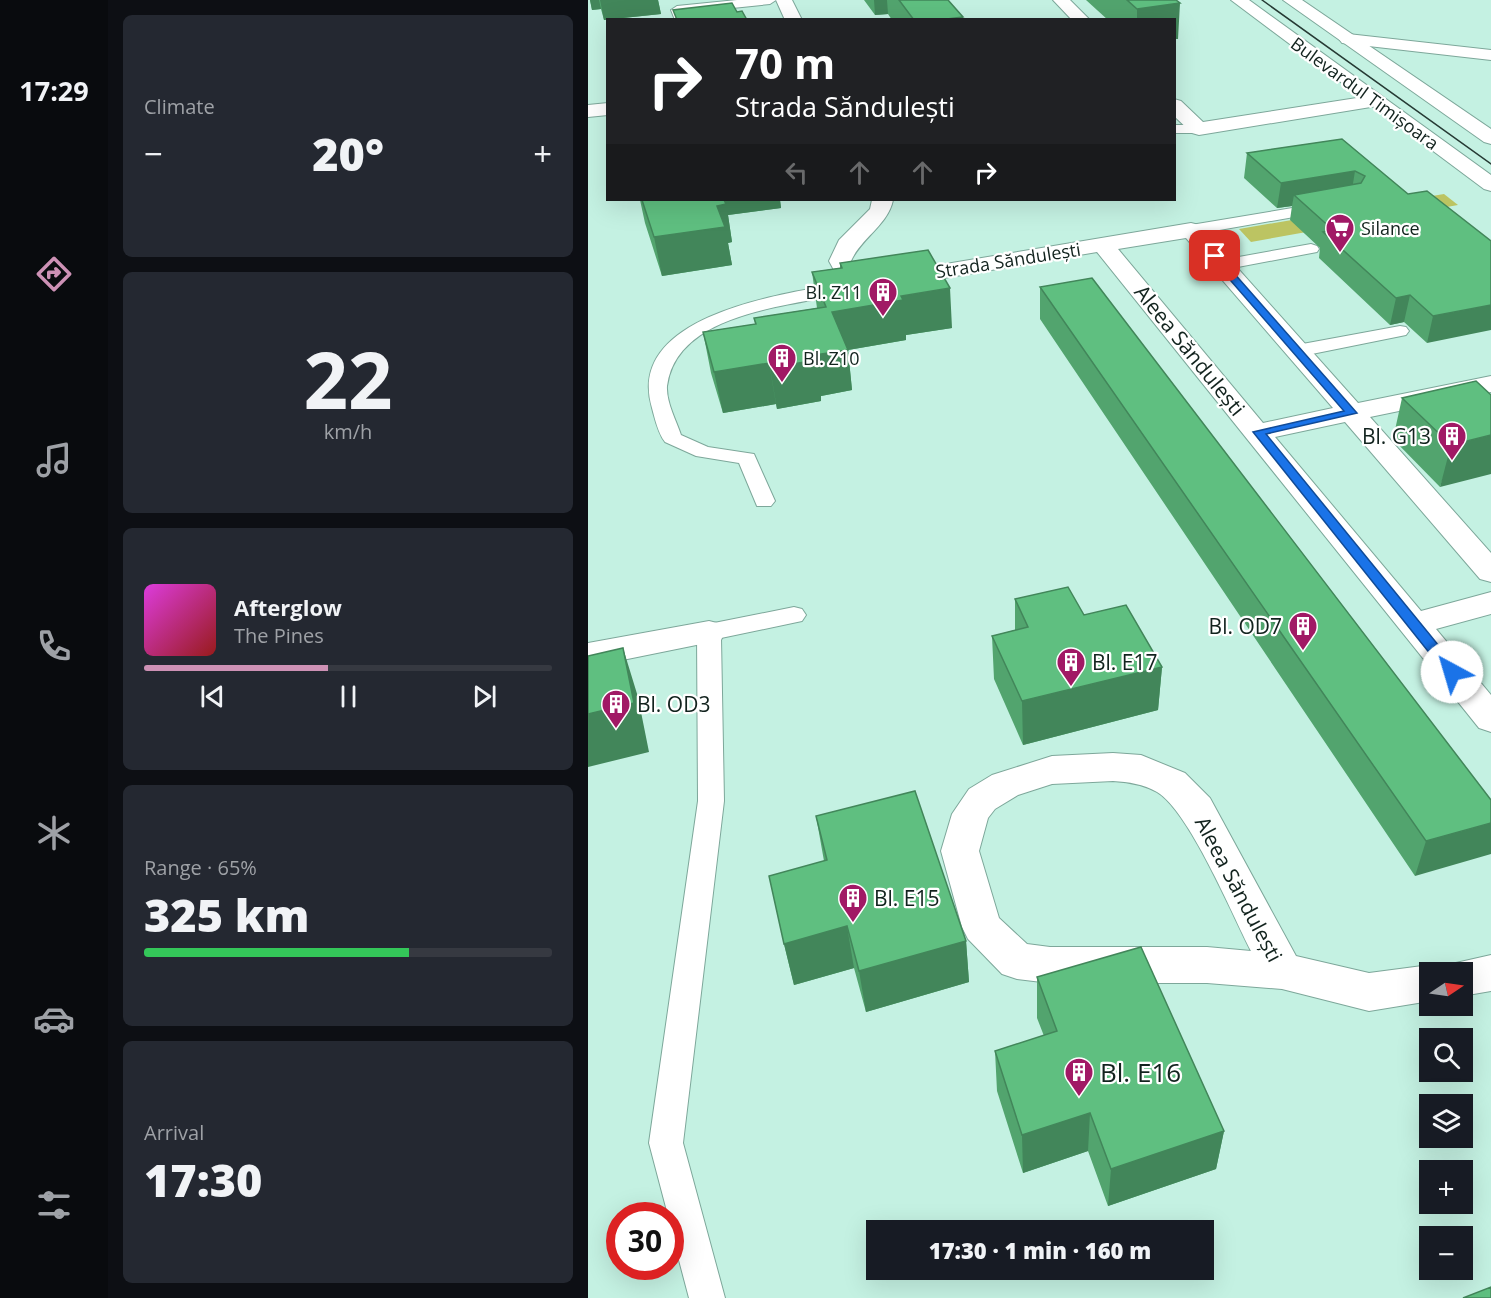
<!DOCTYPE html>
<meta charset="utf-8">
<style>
:root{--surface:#171b24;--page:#242831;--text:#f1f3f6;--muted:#9ea1a6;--line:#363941;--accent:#cd91b5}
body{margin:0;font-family:"Open Sans",sans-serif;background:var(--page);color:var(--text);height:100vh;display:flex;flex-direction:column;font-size:22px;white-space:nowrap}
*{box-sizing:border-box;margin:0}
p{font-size:20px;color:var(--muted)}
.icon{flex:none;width:33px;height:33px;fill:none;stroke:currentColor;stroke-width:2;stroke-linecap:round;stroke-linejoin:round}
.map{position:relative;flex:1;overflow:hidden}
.panel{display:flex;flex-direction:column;gap:15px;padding:15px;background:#0d0f14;width:480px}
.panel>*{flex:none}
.banner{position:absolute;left:18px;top:18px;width:570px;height:183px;border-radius:0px;box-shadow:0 6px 24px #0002;background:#202124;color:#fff;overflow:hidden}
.needle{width:39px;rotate:77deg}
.controls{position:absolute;left:831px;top:962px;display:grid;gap:12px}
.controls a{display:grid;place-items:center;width:54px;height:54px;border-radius:0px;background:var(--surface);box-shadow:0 6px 24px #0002;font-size:30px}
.speed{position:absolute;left:18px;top:1202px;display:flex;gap:12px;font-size:30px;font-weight:700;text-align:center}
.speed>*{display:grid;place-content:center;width:78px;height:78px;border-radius:50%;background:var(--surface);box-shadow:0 6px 24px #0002;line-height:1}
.speed .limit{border:9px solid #d22;background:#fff;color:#111}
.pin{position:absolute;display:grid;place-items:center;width:51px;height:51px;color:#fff;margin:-26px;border-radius:12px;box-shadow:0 3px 9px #0006}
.me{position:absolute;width:66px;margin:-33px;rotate:321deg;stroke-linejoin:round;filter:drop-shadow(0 0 4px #0008)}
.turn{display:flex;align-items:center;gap:21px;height:126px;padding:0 30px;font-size:27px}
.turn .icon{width:78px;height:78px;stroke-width:2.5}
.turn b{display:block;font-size:42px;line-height:51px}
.lanes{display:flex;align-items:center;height:57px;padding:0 30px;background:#0003;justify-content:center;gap:30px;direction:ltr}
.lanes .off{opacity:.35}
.big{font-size:45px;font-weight:800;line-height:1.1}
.panel .widget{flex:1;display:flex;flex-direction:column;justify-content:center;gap:9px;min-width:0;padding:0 21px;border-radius:9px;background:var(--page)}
.panel .dial{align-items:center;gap:0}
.dial b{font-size:78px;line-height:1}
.song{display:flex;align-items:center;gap:18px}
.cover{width:72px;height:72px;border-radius:9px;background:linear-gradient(135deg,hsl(300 70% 55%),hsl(0 70% 35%))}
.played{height:6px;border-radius:3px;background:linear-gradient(90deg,var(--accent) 45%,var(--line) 45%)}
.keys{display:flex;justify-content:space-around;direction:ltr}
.heat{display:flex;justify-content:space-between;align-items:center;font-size:33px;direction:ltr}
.charge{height:9px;border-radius:4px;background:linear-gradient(90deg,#34c759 65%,var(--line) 0)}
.trip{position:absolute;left:278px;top:1220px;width:348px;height:60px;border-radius:0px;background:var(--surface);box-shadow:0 6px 24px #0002;font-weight:800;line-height:60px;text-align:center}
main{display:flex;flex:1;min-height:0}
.dock{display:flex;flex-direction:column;width:108px;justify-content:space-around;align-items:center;background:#090b0e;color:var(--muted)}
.dock .icon{width:42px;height:42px}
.dock .on{color:var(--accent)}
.dock b{font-size:27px;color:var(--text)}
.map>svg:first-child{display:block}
.green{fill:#bcc462}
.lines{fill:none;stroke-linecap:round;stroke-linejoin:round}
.service-casing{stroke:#7da79a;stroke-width:2}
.minor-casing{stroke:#7da79a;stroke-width:2}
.secondary-casing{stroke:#7da79a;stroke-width:2}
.service{fill:#fff;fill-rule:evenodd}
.minor{fill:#fff;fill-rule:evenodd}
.secondary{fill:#fff;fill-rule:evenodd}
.tram{stroke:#263a34;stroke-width:1.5}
.wall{fill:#52a46e}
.shaded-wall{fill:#42865a}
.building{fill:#5fbf80;stroke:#42865a;stroke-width:1.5}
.route{fill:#1a73e8;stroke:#114b97;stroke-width:1.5}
.labels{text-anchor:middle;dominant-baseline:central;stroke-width:4.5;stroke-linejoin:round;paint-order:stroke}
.far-street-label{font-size:18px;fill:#12231e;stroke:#fff}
.far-poi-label{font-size:18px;fill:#12231e;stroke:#fff;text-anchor:start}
.street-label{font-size:21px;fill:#12231e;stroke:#fff}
.poi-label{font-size:21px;fill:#12231e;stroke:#fff;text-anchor:start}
.near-poi-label{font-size:26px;fill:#12231e;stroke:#fff;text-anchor:start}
</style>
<main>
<nav class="dock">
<b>17:29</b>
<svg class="icon on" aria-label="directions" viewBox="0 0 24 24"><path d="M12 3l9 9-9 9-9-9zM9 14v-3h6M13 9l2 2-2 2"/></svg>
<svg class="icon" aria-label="music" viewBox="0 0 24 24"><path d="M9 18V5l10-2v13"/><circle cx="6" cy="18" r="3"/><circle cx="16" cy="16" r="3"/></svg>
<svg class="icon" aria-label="phone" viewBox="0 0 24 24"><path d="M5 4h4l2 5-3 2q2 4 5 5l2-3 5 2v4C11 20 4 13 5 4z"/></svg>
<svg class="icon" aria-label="climate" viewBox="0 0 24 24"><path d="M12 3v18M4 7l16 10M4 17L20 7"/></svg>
<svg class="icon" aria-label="car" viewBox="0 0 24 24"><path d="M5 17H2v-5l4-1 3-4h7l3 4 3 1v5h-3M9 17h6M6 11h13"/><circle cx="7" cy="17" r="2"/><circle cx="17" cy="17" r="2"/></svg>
<svg class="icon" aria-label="filters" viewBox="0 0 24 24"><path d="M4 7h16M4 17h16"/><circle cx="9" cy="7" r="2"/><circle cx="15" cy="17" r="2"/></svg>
</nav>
<section class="panel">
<div class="widget"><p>Climate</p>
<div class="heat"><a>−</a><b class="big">20°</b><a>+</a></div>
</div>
<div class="widget dial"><b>22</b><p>km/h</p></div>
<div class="widget">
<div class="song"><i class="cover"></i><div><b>Afterglow</b><p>The Pines</p></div></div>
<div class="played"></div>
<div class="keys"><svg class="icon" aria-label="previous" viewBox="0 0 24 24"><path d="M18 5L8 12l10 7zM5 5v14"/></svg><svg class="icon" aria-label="pause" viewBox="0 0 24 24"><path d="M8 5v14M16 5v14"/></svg><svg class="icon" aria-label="next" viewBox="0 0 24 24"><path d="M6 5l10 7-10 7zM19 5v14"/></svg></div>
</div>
<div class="widget"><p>Range · 65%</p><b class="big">325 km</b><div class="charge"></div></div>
<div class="widget"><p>Arrival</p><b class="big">17:30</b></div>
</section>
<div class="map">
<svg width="903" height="1298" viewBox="0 0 903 1298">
<rect width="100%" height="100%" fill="#c4f1e2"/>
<path class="green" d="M856 194 870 205 663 242 651 229Z"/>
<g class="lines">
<g class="service-casing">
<path id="service" d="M149 0H188L182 4 96 13 99 20H87L83 10 89 6Z
M586 125H611L618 129 611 133H588Z
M734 203 740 205 742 208 740 211 603 235 595 230 603 225Z
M723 244 729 246 731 249 729 252 634 270 626 265 634 260Z
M258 283 264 284 267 288 264 292C208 306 89 310 79 386 78 402 88 420 93 435L120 447 166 454 187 501 183 506H169L151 463 108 456 77 442C70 433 67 419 64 408 36 314 198 293 258 283Z
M812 326 818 327 821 331 818 335 709 357 700 351 709 345Z
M206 607 214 609 218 615 214 621 133 638 136 801 95 1143 137 1298H101L82 1226V1215H80L61 1143 110 801 109 632 113 626 121 624Z"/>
</g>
<g class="minor-casing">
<path id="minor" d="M188 0H204L214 20H197Z
M465 0H482L502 20H484Z
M760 34 903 50V60L754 43 751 39 754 35Z
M788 95 795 97 797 101 795 105 611 135 604 133 586 116V99L593 101 615 122Z
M20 103V115L0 117V105Z
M284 200H305C300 225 273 238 263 261L270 273 280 277 603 223 611 225 770 403 903 376V392L782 417 903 553V582L892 579 757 422 687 437 833 611 903 592V614L848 629 903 695V732L891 728 509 252 279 291 253 283 241 261 251 240 282 209ZM598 238 745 408 675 423 530 249Z
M121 621 133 624 137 632 133 640 0 667V643Z
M525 753 553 755 597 773 622 798 708 956 781 973 842 965 857 970 859 965 903 955V991L874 996V972H842V1001L781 1011 694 989 619 983H462L429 979 414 974 380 939 374 927 353 851 364 814 381 789 404 775 464 756ZM525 781C541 782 555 784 569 792 601 811 644 914 663 951L619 947H462L439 944 411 918 391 851 400 818 407 809 430 795 464 784Z"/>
</g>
<g class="secondary-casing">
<path id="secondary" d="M643 0H661L903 175V191L896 189Z
M695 0H714L903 129V144L896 142Z"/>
</g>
<use href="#service" class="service"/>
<use href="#minor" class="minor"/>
<use href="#secondary" class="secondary"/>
<path class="tram" d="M674 0 903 164"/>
</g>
<path class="wall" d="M2 0H70L73 14 16 20 13 9 4 10Z
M276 0H360L375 17V20H304L300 14 287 15Z
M498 0H588L590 39 586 20H520Z
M754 139 820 194 903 241 839 343 816 322 802 325 731 258 732 248 702 220 704 206 689 208 656 178 659 153Z
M52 200H192L193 208 140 215 144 242 140 243 144 265 74 276 57 223Z
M252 263 364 328 318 335V340L260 350 264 390 233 396V401L189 409 188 404 135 413 123 373 115 332 167 324 166 318 229 308 224 272 252 268Z
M452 287 903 800 827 876 452 319Z
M888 381 852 487 805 439 814 398Z
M427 599 496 615 574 667 570 710 435 745 406 679 404 636 427 630Z
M228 816 378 941 381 982 278 1012 266 968 206 985 196 944 236 861Z
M449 977 636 1131 628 1169 520 1206 500 1151 435 1173 409 1091 407 1051 456 1036 449 1018Z"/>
<path class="shaded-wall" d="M2 0H11L13 9 4 10Z
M12 0H70L73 14 16 20Z
M286 0H299L300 14 287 15Z
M592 3 590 39H586V20H549V9Z
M375 17V20H351Z
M767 171 763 196 706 195 704 206 689 208 693 183Z
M132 200H192L193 208 140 215 144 242 140 243 144 265 74 276 66 237Z
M362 288 364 328 318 335V340L260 350 264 390 233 396V401L189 409 182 368 226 355 244 312 313 296Z
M822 295 816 322 802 325 808 298Z
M903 305V330L839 343 845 316Z
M181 363 188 404 135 413 126 372Z
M903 435V474L852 487 863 445Z
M35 648 50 697 61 752 0 767V714Z
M574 667 570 710 435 745 434 701Z
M903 823V854L827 876 838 841Z
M259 926 266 968 206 985 196 944Z
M378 941 381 982 278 1012 271 971Z
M502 1113 500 1151 435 1173 434 1135Z
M636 1131 628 1169 520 1206 523 1169Z"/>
<path class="building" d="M311 0H360L375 17 351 20H326Z
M539 0H588L592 3 549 9Z
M144 3 149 12 154 11 159 20H89L85 10Z
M754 139 820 194 839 191 903 241V305L845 316 822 295 808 298 735 232 745 230 706 195 773 183 777 176 767 171 693 183 659 153Z
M54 200H136L138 204 129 206 137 227 66 237Z
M340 250 362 288 313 296 315 300 244 312 260 350 226 355 228 360 182 368 181 363 126 372 115 332 168 324 166 318 238 307 224 272 254 268 252 263Z
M504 278 903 800V823L838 841 452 287Z
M888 381 903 395V435L863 445 814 398Z
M480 587 496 615 538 605 574 667 434 701 404 636 440 627 427 599Z
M35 648 46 703 0 714V656Z
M327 791 378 941 271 971 259 926 196 944 181 876 239 860 228 816Z
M553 947 636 1131 523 1169 502 1113 434 1135 407 1051 469 1031 449 977Z
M903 1287V1298H875Z"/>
<path class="route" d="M623 255H630L769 413 678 434 869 668V675H859L665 432 756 411 623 258Z"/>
<defs>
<g id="supermarket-pin" transform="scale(1.5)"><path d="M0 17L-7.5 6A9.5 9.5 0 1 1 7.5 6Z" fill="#a11965" stroke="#fff"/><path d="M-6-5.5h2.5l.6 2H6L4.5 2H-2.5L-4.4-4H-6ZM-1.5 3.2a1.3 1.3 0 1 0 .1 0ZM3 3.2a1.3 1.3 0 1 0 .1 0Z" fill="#fff"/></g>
<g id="building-pin" transform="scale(1.5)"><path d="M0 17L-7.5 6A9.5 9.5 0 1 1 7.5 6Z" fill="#a11965" stroke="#fff"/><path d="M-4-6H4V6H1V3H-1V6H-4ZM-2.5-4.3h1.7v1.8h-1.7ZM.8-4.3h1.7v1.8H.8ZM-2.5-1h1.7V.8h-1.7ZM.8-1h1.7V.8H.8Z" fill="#fff"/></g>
</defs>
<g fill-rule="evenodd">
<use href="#supermarket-pin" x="752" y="228"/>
<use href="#building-pin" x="295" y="292"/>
<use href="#building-pin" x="194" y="358"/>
<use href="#building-pin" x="864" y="436"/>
<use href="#building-pin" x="715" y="626"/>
<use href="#building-pin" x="483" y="662"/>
<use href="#building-pin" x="28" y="704"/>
<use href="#building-pin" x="265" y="898"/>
<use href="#building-pin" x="491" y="1072"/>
</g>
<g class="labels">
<g class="far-street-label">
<text transform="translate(777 93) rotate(36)">Bulevardul Timișoara</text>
<text transform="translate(420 260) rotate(-9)">Strada Săndulești</text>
</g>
<g class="far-poi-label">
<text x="773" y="228">Silance</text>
<text x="274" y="292" text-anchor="end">Bl. Z11</text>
<text x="215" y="358">Bl. Z10</text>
</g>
<g class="street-label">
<text transform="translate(602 350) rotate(51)">Aleea Săndulești</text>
<text transform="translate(651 889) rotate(62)">Aleea Săndulești</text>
</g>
<g class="poi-label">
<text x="843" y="436" text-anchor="end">Bl. G13</text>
<text x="694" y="626" text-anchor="end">Bl. OD7</text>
<text x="504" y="662">Bl. E17</text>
<text x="49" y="704">Bl. OD3</text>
<text x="286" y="898">Bl. E15</text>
</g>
<g class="near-poi-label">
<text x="512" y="1072">Bl. E16</text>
</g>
</g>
</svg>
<div class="controls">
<a><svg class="needle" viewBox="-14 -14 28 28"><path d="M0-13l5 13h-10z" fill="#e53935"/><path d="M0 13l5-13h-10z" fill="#9ea1a6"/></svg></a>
<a><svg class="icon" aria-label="search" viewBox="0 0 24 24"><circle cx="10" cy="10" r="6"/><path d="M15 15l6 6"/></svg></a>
<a><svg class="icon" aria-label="layers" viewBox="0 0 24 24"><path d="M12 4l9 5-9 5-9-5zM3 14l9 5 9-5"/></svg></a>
<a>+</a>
<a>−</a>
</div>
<div class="speed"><div class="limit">30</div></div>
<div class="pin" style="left:627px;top:256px;background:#d93025"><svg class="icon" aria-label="arrive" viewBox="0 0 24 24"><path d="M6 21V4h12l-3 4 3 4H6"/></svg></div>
<svg class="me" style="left:864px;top:672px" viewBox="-20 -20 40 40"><circle r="19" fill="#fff"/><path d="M0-13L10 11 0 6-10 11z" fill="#1a73e8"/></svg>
<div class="trip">17:30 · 1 min · 160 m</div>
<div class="banner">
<div class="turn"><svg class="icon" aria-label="right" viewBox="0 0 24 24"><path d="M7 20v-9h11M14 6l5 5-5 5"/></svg><div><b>70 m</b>Strada Săndulești</div></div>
<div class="lanes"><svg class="icon off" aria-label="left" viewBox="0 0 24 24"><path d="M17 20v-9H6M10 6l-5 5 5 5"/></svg><svg class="icon off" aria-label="ahead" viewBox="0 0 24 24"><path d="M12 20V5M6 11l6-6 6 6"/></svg><svg class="icon off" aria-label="ahead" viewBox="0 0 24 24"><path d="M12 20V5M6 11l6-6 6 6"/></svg><svg class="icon" aria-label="right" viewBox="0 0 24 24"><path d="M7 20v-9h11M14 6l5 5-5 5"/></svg></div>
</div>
</div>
</main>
